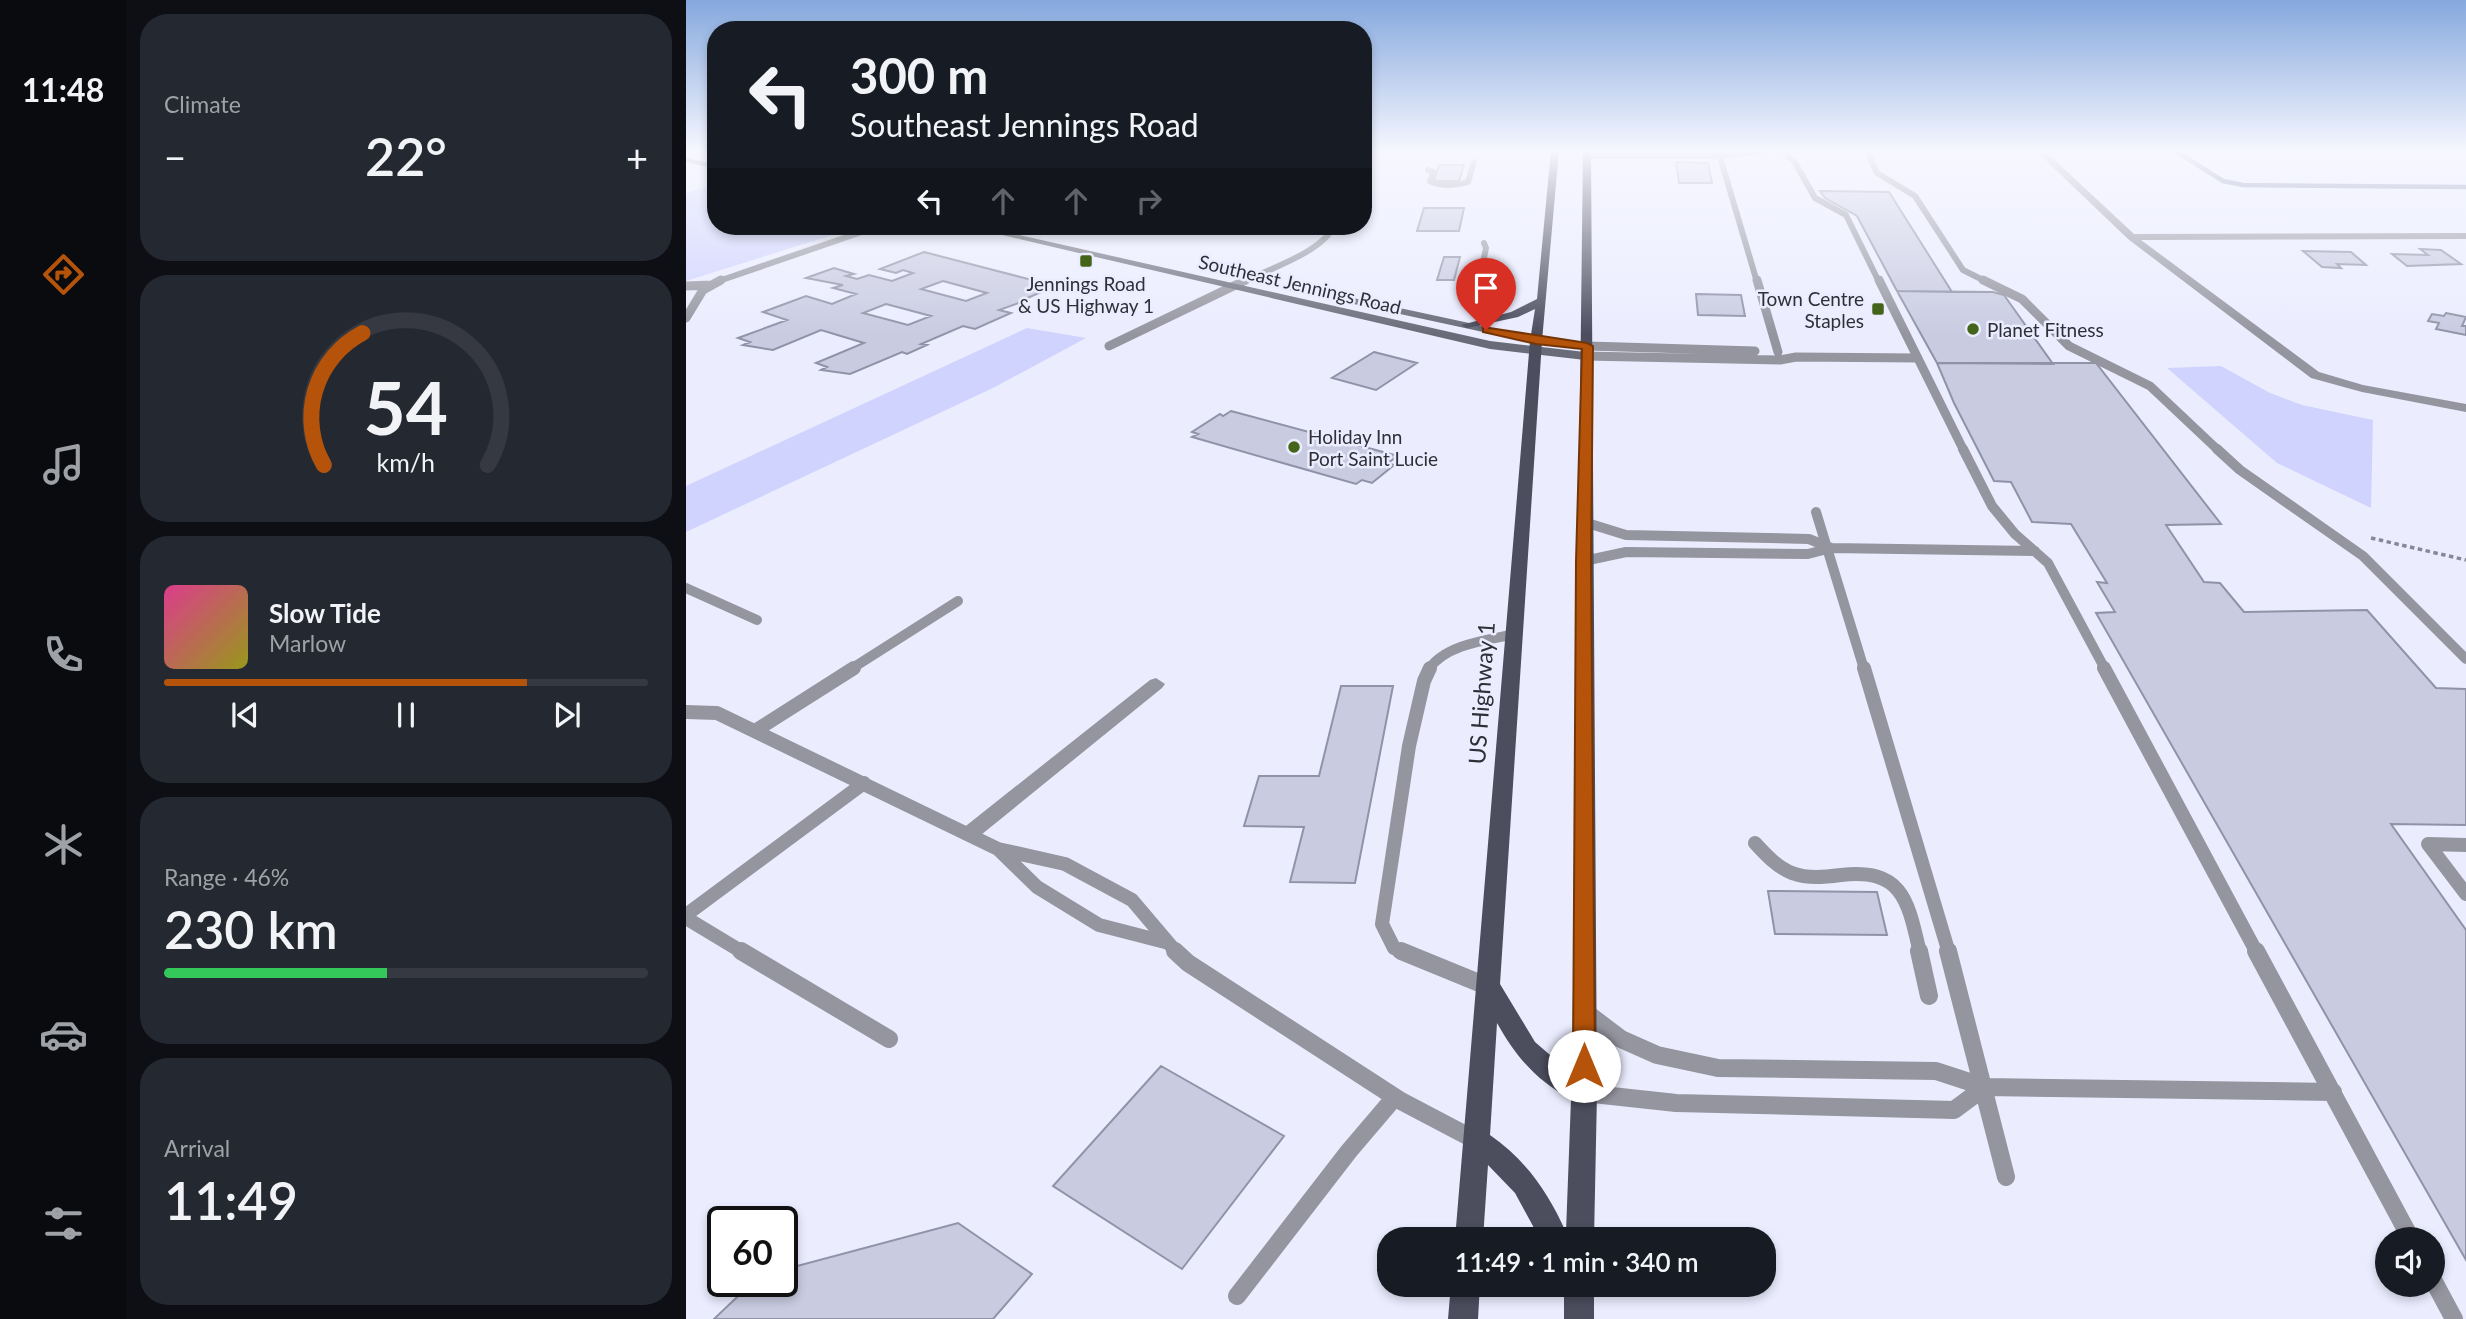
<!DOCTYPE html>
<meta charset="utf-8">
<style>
:root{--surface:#171b24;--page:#242831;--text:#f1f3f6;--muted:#9ea1a6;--line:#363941;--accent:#b45309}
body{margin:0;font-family:Lato,sans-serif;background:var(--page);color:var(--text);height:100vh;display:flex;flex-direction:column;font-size:26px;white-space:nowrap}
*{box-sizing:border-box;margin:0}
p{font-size:23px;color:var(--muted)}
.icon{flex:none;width:38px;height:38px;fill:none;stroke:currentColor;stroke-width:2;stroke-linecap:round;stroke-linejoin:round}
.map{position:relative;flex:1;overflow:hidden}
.details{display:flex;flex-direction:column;gap:14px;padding:14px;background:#0d0f14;width:560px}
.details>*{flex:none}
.guide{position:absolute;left:21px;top:21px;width:665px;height:214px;border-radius:28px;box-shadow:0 4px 10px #0003;background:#171b24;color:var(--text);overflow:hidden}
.controls{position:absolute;left:1689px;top:1227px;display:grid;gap:14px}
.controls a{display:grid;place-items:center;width:70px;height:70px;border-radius:50%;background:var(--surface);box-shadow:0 4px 10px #0003;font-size:35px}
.speed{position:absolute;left:21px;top:1206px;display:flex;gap:14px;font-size:35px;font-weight:700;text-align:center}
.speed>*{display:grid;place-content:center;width:91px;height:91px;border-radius:50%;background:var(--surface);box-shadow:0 4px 10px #0003;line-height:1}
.speed .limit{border:4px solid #111;border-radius:10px;background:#fff;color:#111}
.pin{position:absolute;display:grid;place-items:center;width:60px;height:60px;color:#fff;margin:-72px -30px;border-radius:50% 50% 50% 0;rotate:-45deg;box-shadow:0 0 7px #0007}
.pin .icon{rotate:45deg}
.me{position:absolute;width:77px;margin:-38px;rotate:0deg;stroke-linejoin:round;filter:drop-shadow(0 0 5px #0008)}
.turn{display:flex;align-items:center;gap:24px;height:147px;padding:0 28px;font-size:32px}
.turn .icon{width:91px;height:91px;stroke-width:2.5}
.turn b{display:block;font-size:49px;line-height:60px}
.lanes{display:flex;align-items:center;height:66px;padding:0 28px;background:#0003;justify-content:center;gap:35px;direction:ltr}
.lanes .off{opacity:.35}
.big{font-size:52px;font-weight:600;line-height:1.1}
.details .card{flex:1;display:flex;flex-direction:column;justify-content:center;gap:10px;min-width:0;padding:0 24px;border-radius:28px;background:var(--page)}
.details .dial{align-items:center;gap:0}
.dial svg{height:182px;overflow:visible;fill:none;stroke:var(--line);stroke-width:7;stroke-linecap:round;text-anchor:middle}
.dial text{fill:var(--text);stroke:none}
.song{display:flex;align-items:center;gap:21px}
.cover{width:84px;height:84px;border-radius:10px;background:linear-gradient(135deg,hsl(330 70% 55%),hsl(60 70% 35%))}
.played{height:7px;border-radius:4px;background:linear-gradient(90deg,var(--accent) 75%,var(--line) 75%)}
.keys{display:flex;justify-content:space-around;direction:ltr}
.heat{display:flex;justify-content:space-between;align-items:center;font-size:38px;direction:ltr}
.charge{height:10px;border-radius:5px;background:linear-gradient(90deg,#34c759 46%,var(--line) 0)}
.trip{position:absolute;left:691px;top:1227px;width:399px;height:70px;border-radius:28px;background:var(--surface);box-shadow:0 4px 10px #0003;font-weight:600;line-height:70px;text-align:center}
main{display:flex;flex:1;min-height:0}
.tab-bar{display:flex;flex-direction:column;width:126px;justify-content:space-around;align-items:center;background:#090b0e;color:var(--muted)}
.tab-bar .icon{width:49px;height:49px}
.tab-bar .current{color:var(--accent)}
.tab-bar b{font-size:32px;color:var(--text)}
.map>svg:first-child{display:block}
.green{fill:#cfd3fd}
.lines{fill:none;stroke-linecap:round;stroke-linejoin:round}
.stream{stroke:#7478a0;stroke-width:4.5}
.building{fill:#c9cbe1;stroke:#9092a7;stroke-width:2;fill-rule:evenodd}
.path{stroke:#878895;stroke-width:3.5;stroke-dasharray:4.5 3.5;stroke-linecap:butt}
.lane-far4{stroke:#94959f;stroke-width:6}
.lane-far3{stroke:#94959f;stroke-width:9}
.lane-far2{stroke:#94959f;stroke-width:10}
.lane-far1{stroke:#94959f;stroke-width:14}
.lane{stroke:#94959f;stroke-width:18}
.street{fill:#94959f;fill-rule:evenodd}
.secondary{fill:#696b78;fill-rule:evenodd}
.primary{fill:#4c4d5d;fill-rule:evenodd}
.route{fill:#b45309;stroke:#753606;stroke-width:2}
.poi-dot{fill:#44641a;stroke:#ebedff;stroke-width:2.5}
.labels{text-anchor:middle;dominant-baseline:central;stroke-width:5;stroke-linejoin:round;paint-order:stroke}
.far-poi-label{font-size:19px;fill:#2e2f37;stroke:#ebedff;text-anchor:start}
.far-street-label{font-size:19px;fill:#2e2f37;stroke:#ebedff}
.street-label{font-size:23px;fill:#2e2f37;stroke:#ebedff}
</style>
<main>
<nav class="tab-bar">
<b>11:48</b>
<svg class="icon current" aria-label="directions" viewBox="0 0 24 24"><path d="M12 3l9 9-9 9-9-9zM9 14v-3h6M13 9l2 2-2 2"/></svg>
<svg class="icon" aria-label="music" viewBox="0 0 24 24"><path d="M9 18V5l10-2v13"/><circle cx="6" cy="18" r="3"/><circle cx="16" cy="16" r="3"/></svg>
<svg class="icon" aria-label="phone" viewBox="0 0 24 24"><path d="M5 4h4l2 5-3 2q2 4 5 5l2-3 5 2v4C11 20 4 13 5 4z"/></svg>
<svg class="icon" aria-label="climate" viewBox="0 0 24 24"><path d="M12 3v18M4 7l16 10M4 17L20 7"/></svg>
<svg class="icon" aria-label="car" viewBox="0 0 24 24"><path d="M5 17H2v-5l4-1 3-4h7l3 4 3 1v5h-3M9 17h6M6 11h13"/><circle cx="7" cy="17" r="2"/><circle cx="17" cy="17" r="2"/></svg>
<svg class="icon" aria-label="filters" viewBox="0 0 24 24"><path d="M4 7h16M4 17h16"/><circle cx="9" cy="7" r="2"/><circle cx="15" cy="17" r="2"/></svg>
</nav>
<section class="details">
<div class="card"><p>Climate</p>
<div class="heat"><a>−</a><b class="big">22°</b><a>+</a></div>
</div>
<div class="card dial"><svg viewBox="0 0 100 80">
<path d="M14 69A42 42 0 1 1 86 69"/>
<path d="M14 69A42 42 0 0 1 31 11" stroke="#b45309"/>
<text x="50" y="56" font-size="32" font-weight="700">54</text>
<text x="50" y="72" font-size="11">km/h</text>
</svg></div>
<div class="card">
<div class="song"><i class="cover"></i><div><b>Slow Tide</b><p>Marlow</p></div></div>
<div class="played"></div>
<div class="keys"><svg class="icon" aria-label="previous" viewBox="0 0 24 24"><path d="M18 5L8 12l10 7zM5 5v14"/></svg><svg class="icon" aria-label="pause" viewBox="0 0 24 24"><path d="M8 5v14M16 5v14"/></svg><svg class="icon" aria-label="next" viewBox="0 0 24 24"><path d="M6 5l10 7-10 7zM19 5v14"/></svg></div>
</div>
<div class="card"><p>Range · 46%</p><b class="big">230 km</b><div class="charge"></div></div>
<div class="card"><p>Arrival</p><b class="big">11:49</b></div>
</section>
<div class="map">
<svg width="1780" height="1319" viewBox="0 0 1780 1319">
<rect width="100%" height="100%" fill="#ebedff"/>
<path class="green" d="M30 185V226H175L0 281V193Z
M341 328 400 338 309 387 0 532V486Z
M1535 366 1584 393 1616 405 1687 420 1685 508 1591 463 1481 368Z"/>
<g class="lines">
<path class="stream" d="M1488 150 1537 181 1557 185 1780 187"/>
</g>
<path class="building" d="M990 162 1022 163 1026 183H993Z
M753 165H778L773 181H748Z
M1134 191 1203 192 1266 292 1211 291 1171 216 1139 198Z
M738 208H778L773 231H731Z
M1734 249 1755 250 1775 264 1721 266 1706 254 1742 255Z
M1617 251 1665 252 1680 265 1651 264 1655 268 1636 267Z
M238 252 369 286 337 300H341L313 310 325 313 289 329 277 326 235 344 241 345 221 354 216 352 164 374 135 370 141 367 130 363 178 343 135 330 87 350 57 345 64 342 52 338 101 320 77 312 120 296 146 304 170 294 147 288 157 285 120 278 148 268 168 274 160 276 171 279 183 275 206 281 227 273 217 270 210 273 194 269ZM257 281 301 293 280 301 235 289ZM200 304 245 316 222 325 177 313Z
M758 257H774L768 280H751Z
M1211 291 1307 292 1318 295 1367 364 1251 363Z
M1010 294 1055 295 1059 316 1012 315Z
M1760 313 1780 317 1776 326H1780V335L1750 329 1753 323 1742 321 1746 314 1758 316Z
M688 352 731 363 690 390 646 378Z
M1251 363H1410L1535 524 1480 525 1518 582 1534 583 1558 612 1681 610 1750 688 1780 689V825L1705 824 1780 930V1260L1410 613 1429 612 1411 582 1421 583 1385 524 1346 522 1325 482 1308 481 1268 403Z
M545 411 712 456 702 463 708 465 686 483 676 480 670 484 506 437 512 434 506 432 534 414 537 416Z
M655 686H707L669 883 604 882 618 827 558 826 573 776H633Z
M1082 891 1191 892 1201 935 1089 934Z
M475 1066 598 1136 496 1269 367 1186Z
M272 1223 346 1274 307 1319H28L68 1281H96V1270Z"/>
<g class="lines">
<path class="path" d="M1685 538 1780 560"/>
<path class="lane-far4" d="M1032 150 1071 282
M1094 150 1108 161 1129 198 1160 215 1193 282
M1185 150 1184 158 1191 173 1229 196 1277 270 1301 282
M901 156H1033L1090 150
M677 169 684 150
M742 170 748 172 744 181C757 187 769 186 782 182L788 162
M30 282 193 226
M557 282C583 269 636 252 648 226
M793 282 800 248 798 243"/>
<path class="lane-far3" d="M1071 280 1092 352
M1193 280 1278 451
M1297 280 1336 299 1383 346 1464 386 1533 451
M0 286 25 285
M788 303 793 280
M0 318 17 290 35 280
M423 346 560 280
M902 346 1069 351
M899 356 1094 360 1110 357 1232 358"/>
<path class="lane-far2" d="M1277 449 1306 506 1329 534 1362 563 1419 669
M1531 449 1554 470 1677 556 1780 659
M1130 512 1178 669
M898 522 940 535 1123 539 1145 548
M898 561 940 552 1122 554 1145 548 1349 551
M0 588 71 620
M165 669 272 601
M743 669C760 644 802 640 829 634"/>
<path class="lane-far1" d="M1178 668 1263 953
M1418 668 1571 953
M0 712 31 713 312 849 379 864 446 900 491 953
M69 731 168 668
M1069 843C1080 855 1091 867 1106 873 1122 879 1139 877 1155 875 1217 868 1222 901 1234 953
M1780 845 1742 844 1780 894
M313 850 351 887 413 925 479 942
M0 915 178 783
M0 918 58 953
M720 953 708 948 696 924 723 746 738 681 744 668"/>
<path class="lane" d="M55 951 203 1039
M489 951 502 963 715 1101 791 1141
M715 951 803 987
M1233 951 1243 996
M1262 951 1320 1177
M1570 951 1725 1239
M898 1011 935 1039 971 1055 1032 1068 1250 1071 1299 1087 1647 1092
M898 1093 990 1103 1268 1110 1299 1087
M1746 1278 1768 1319
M551 1296 663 1151 709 1097"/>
<path class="street" d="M1349 150H1358L1448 234 1780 233V239L1455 240 1633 372 1677 385 1780 404V412L1676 392 1625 378 1442 239Z
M470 678 479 684 476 688 290 839 283 842 276 839 273 834 276 829 464 680Z"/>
<path class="secondary" d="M0 158 30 164V169L0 162Z
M277 226H293L804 341 899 352 905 356 899 360 804 349Z
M607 285 853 338 859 341 853 344 603 290V286Z"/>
<path class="primary" d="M865 150H873L856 341 814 984 849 1042 886 1074 897 150H905L911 1093 908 1239H854L829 1193 802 1165 797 1239H769L844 341 849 309 832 317 781 328 775 325 825 312 851 299ZM811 1023C830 1057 851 1081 885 1099L880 1232C862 1192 840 1160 804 1135Z
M765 1284H794L792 1319H762Z
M878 1284H908V1319H878Z"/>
</g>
<linearGradient id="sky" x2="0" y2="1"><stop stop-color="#85a8dd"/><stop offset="0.45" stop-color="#f6f7ff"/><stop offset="1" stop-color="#f6f7ff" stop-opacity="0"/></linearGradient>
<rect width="1780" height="335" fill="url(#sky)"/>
<path class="route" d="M797 327 901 343 907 346 905 561 909 1066 906 1073 898 1076 890 1073 887 1066 890 561 896 349 850 344 797 332Z"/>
<g class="poi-dot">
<rect x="393" y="254" width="14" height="14" rx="3.5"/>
<rect x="1185" y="302" width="14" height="14" rx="3.5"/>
<circle cx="1287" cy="329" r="7"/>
<circle cx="608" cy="447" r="7"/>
</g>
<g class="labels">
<g class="far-poi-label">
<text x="400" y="283" text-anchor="middle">Jennings Road<tspan x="400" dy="22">&amp; US Highway 1</tspan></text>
<text x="1178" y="298" text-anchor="end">Town Centre<tspan x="1178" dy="22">Staples</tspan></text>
<text x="1301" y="329">Planet Fitness</text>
<text x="622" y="436">Holiday Inn<tspan x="622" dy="22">Port Saint Lucie</tspan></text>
</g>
<g class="far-street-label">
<text transform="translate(614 284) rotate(13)">Southeast Jennings Road</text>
</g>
<g class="street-label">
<text transform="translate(795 693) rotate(-86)">US Highway 1</text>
</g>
</g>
</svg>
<div class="controls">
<a><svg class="icon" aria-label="sound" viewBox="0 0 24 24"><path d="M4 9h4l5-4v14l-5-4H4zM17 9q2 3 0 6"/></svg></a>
</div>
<div class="speed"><div class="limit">60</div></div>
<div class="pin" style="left:800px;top:330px;background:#d93025"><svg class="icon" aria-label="arrive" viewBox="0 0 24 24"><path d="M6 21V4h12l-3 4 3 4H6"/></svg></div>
<svg class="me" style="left:898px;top:1066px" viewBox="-20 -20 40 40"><circle r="19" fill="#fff"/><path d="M0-13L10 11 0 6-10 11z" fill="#b45309"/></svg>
<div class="trip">11:49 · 1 min · 340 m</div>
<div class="guide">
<div class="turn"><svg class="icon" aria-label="left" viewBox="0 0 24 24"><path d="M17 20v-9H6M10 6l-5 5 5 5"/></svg><div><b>300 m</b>Southeast Jennings Road</div></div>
<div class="lanes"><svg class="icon" aria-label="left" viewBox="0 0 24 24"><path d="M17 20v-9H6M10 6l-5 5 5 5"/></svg><svg class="icon off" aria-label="ahead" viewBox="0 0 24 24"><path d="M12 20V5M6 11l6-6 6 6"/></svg><svg class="icon off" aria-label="ahead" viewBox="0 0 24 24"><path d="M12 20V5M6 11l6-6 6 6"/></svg><svg class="icon off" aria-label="right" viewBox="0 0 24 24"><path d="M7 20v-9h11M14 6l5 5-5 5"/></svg></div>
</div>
</div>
</main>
